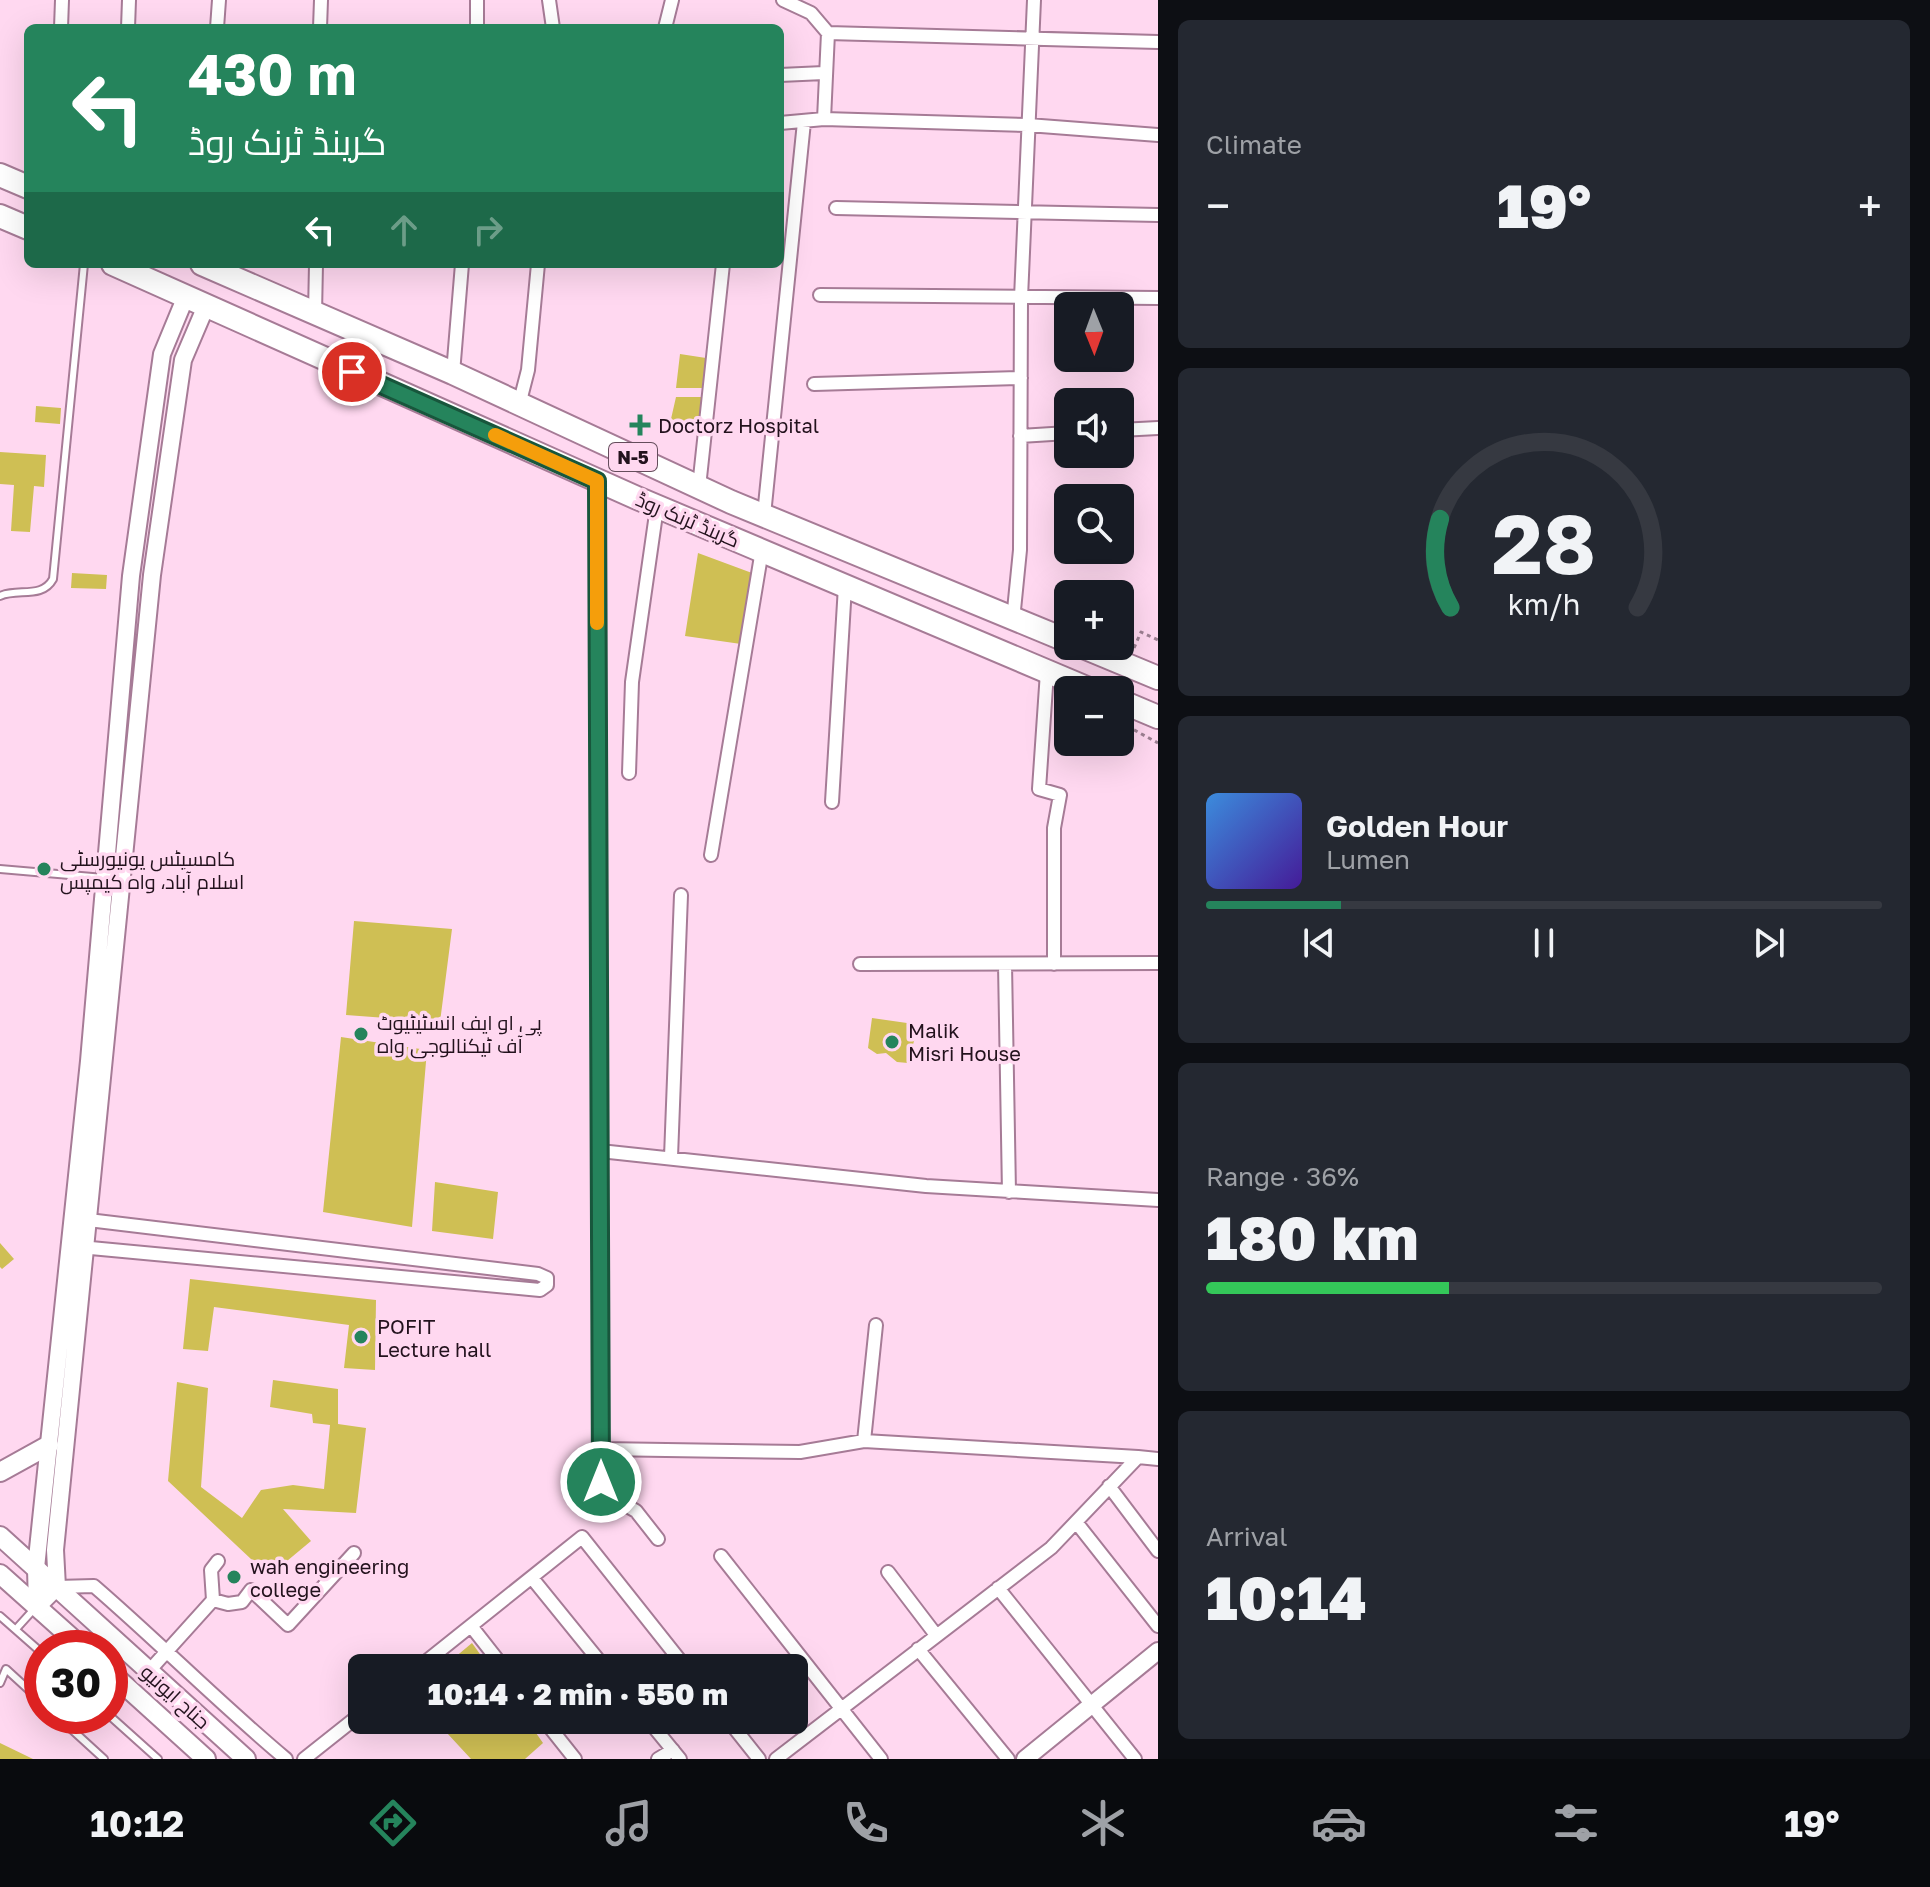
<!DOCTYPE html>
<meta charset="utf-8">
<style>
:root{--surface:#171b24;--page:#242831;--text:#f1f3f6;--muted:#9ea1a6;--line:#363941;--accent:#25845c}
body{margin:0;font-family:"Golos Text",Cairo,sans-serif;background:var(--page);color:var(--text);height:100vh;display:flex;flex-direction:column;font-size:30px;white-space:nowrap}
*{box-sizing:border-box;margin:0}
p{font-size:26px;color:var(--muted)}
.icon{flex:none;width:44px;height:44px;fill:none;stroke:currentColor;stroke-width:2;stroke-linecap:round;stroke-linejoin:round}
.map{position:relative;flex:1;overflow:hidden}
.details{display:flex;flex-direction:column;gap:20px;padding:20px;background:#0d0f14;width:772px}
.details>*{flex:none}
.hud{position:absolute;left:24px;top:24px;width:760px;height:244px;border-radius:12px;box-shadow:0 8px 32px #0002;background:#25845c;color:#fff;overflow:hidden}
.needle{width:52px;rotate:179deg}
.buttons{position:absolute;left:1054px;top:292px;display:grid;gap:16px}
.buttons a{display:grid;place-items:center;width:80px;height:80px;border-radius:12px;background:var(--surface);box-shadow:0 8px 32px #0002;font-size:40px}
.speed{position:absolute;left:24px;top:1630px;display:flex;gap:16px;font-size:40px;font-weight:700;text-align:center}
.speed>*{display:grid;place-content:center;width:104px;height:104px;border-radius:50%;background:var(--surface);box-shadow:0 8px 32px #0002;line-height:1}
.speed .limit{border:12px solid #d22;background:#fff;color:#111}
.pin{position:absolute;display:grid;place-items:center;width:68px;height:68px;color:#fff;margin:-34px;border:4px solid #fff;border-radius:50%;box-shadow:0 2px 8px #0007}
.me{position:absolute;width:88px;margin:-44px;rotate:0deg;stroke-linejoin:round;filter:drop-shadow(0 0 6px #0008)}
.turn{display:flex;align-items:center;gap:28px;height:168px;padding:0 32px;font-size:36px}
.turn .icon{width:104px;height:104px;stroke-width:2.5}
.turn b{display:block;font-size:56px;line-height:68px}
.lanes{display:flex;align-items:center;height:76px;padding:0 32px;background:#0003;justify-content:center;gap:40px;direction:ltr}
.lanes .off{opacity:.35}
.big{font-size:60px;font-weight:800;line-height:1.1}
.details .card{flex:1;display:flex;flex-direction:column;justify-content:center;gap:12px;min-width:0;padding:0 28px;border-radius:12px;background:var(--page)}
.details .dial{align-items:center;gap:0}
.dial svg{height:208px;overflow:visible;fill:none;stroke:var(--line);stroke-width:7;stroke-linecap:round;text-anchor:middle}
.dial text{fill:var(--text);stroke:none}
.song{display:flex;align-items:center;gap:24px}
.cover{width:96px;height:96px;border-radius:12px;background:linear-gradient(135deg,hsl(210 70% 55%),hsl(260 70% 35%))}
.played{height:8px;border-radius:4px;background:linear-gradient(90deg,var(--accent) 20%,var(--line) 20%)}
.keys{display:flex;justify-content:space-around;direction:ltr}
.heat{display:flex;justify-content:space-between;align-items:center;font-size:44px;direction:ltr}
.charge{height:12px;border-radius:6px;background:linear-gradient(90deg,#34c759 36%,var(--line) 0)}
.trip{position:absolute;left:348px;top:1654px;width:460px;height:80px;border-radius:12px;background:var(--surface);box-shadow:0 8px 32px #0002;font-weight:800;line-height:80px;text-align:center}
.dock{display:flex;height:128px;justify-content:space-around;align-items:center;background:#090b0e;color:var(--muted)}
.dock .icon{width:56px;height:56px}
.dock .selected{color:var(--accent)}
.dock b{font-size:36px;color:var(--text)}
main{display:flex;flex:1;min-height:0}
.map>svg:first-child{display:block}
.building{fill:#cfbf54}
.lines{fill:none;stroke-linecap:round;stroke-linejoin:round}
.lane-casing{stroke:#a67b96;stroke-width:10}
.street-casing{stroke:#a67b96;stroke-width:16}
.secondary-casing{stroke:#a67b96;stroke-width:20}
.primary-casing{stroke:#a67b96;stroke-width:22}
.highway-casing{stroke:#a67b96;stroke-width:26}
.path{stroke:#9e8193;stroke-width:3;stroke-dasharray:4 4;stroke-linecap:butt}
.lane{stroke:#fff;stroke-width:6}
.street{stroke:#fff;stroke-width:12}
.secondary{stroke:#fff;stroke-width:16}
.primary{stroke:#fff;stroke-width:18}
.highway{stroke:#fff;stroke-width:22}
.route-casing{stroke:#18563c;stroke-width:20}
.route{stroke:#25845c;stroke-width:14}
.slow{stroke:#f59e0b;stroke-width:14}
.poi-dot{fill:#25845c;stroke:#ffd8f0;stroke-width:3}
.labels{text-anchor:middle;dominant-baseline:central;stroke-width:7;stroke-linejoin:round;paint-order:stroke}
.shield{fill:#ffd8f0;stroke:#654d5c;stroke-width:2}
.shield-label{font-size:18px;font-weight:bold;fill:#23121d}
.poi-label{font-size:20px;fill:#23121d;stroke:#ffd8f0;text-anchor:start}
.street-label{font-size:20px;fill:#23121d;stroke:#ffd8f0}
</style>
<main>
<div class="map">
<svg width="1158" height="1759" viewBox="0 0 1158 1759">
<rect width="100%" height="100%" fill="#ffd8f0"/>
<path class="building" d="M680 354 706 358 702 388H676Z
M676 397H702L699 433 671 419Z
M36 406 61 408 60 424 35 422Z
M0 452 46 455 44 487 34 486 30 532 11 531 14 485 0 484Z
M698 553 752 573 741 644 685 636Z
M72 573 107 575 106 589 71 588Z
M354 921 452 929 440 1022 346 1015Z
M872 1018 907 1023 917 1030 908 1063 897 1062 886 1053 877 1054 868 1048Z
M341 1037 427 1050 412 1227 323 1212Z
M435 1182 498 1192 493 1239 432 1231Z
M0 1243 14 1259 2 1269 0 1267Z
M190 1279 376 1300 375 1370 344 1368 349 1325 214 1307 208 1351 183 1349Z
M273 1380 338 1389V1424L366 1428 356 1513 283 1509 311 1541 269 1576 168 1481 177 1382 208 1388 201 1487 242 1518 261 1490 293 1485 324 1489 330 1425 313 1423 312 1414 270 1407Z
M472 1643 490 1668H442Z
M435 1720H527L543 1743 525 1759H471Z
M0 1743 33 1759H0Z"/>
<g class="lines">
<g class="lane-casing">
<path id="lane" d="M0 596C18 588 42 599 53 579L84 264
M0 869 104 878
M0 1616 42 1653
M16 1629 35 1608
M0 1683 6 1669 42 1702
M57 1716 104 1759
M110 1716 158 1759"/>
</g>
<g class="street-casing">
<path id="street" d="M549 0 553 28
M783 0 811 13 828 33 1158 42
M61 28 62 0
M128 28 129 0
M217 28 219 0
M320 28 321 0
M477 28V0
M665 28 672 0
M828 33 824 119 1028 125 1158 135
M780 75 824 73
M780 123 824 119
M836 208 1158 215
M820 295 1158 298
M315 314 316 264
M453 373 462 264
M814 384 1021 378
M519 405 528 370 538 264
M1120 430 1158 428
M1020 436 1068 433
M597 481 601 1482 615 1499 636 1511 658 1539
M699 487 723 264
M764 515 804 122
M1013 620 1020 550 1021 298 1034 0
M1047 672 1039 789 1060 795 1054 828V964
M629 773 632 682 657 507
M832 802 845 586
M711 855 762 550
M860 964 1158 963
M1005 964 1009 1192
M600 1151 926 1186 1158 1200
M671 1157 681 895
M80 1219 538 1274 547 1278V1285L540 1290 80 1247
M864 1441 876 1325
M601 1449 800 1452 864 1441 1138 1457
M1109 1486 1158 1551
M1076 1522 1158 1626
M721 1556 881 1759
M888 1572 936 1635
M532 1578 605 1668
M57 1587 94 1586C160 1643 220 1704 286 1759
M998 1588 1135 1759
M213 1600 211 1570 218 1561
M471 1626 504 1668
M918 1649 1008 1759
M418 1668 582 1537 686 1668
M149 1671 213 1600 228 1604 242 1602 251 1590 288 1625 354 1553
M544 1720 575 1759
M648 1720 680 1759
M728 1720 759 1759
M304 1759 362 1713
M658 1759 673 1750
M776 1759 1051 1548 1138 1457 1158 1459"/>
</g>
<g class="secondary-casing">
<path id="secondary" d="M37 1607 36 1568 89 1061 131 576 162 354 186 296
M37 1607 57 1587 55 1550 152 575 183 360 206 306
M1025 1759 1158 1651"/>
</g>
<g class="primary-casing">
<path id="primary" d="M0 1472 49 1445
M0 1536 246 1759
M0 1574 83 1648
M110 1672 206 1759"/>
</g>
<g class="highway-casing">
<path id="highway" d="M0 175 28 187
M0 216 28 228
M113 264 637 498 1091 690
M202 264 453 373 731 502 1068 641
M1081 646 1158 678
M1120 701 1158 717"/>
</g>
<path class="path" d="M1134 648 1141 632 1158 640
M1127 726 1158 743"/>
<use href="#lane" class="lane"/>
<use href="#street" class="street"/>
<use href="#secondary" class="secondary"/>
<use href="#primary" class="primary"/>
<use href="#highway" class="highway"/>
</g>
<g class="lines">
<g class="route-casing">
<path id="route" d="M352 372 597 481 601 1482"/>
</g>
<use href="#route" class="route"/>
<path class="slow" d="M495 435 597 481V623"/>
</g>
<g class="poi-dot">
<path d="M636 413h8v8h8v8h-8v8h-8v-8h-8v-8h8z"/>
<circle cx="44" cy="869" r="8"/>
<circle cx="361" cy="1034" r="8"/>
<circle cx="892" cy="1042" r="8"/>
<circle cx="361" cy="1337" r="8"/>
<circle cx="234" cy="1577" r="8"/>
</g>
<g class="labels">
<rect class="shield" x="609" y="443" width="48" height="28" rx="6"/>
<g class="shield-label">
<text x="633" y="457">N-5</text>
</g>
<g class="poi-label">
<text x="658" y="425">Doctorz Hospital</text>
<text x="60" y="858">کامسیٹس یونیورسٹی<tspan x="60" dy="23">اسلام آباد، واہ کیمپس</tspan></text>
<text x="377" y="1022">پی او ایف انسٹیٹیوٹ<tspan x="377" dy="23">آف ٹیکنالوجی واہ</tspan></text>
<text x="908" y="1030">Malik<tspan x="908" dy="23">Misri House</tspan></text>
<text x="377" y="1326">POFIT<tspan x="377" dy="23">Lecture hall</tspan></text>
<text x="250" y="1566">wah engineering<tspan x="250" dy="23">college</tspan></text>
</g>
<g class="street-label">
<text transform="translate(688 519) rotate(23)">گرینڈ ٹرنک روڈ</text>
<text transform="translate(176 1696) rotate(42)">جناح ایونیو</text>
</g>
</g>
</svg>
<div class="buttons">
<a><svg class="needle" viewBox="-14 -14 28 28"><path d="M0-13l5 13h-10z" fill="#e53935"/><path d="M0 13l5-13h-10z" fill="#9ea1a6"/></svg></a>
<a><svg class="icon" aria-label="sound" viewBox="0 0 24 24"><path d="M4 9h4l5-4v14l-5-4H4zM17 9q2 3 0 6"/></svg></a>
<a><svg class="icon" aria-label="search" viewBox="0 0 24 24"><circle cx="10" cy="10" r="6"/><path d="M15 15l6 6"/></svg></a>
<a>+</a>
<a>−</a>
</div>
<div class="speed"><div class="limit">30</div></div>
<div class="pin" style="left:352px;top:372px;background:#d93025"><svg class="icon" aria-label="arrive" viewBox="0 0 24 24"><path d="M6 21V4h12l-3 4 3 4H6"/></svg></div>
<svg class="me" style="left:601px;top:1482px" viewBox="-20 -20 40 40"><circle r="17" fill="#25845c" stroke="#fff" stroke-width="3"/><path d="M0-11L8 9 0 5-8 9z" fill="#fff"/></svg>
<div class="trip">10:14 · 2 min · 550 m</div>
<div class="hud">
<div class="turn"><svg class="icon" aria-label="left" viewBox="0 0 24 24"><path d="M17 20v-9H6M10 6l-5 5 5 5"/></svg><div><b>430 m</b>گرینڈ ٹرنک روڈ</div></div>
<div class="lanes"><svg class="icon" aria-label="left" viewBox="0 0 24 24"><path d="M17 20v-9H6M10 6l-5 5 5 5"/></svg><svg class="icon off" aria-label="ahead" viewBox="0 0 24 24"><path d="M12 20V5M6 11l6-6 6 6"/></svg><svg class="icon off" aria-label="right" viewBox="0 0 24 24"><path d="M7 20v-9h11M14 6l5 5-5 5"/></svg></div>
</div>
</div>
<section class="details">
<div class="card"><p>Climate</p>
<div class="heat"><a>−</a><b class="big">19°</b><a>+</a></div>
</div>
<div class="card dial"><svg viewBox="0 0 100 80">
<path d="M14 69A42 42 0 1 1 86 69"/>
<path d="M14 69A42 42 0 0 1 10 35" stroke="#25845c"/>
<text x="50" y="56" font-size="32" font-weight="700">28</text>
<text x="50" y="72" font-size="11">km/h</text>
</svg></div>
<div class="card">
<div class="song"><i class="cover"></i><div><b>Golden Hour</b><p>Lumen</p></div></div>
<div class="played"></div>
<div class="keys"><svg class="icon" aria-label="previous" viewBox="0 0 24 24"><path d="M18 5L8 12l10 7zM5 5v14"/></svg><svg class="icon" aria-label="pause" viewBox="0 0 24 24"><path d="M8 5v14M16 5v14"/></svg><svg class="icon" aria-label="next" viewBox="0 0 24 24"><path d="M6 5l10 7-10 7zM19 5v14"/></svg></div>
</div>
<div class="card"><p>Range · 36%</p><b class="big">180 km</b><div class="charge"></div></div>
<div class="card"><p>Arrival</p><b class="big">10:14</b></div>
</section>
</main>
<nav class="dock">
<b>10:12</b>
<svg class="icon selected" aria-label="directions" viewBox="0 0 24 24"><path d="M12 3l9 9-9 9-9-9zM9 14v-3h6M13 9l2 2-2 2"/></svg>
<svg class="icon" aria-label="music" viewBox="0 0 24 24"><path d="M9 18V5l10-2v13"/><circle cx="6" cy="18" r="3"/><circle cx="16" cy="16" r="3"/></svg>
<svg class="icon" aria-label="phone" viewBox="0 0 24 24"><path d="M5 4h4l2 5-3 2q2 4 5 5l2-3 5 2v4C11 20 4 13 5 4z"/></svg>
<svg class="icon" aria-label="climate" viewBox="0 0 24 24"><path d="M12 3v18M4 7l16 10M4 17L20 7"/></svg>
<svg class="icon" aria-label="car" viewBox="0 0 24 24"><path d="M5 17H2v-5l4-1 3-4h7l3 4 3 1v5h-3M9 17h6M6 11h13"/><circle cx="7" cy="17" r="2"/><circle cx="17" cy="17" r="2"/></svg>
<svg class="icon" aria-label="filters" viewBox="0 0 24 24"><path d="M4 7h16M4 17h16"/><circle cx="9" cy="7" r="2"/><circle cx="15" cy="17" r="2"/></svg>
<b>19°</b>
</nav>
